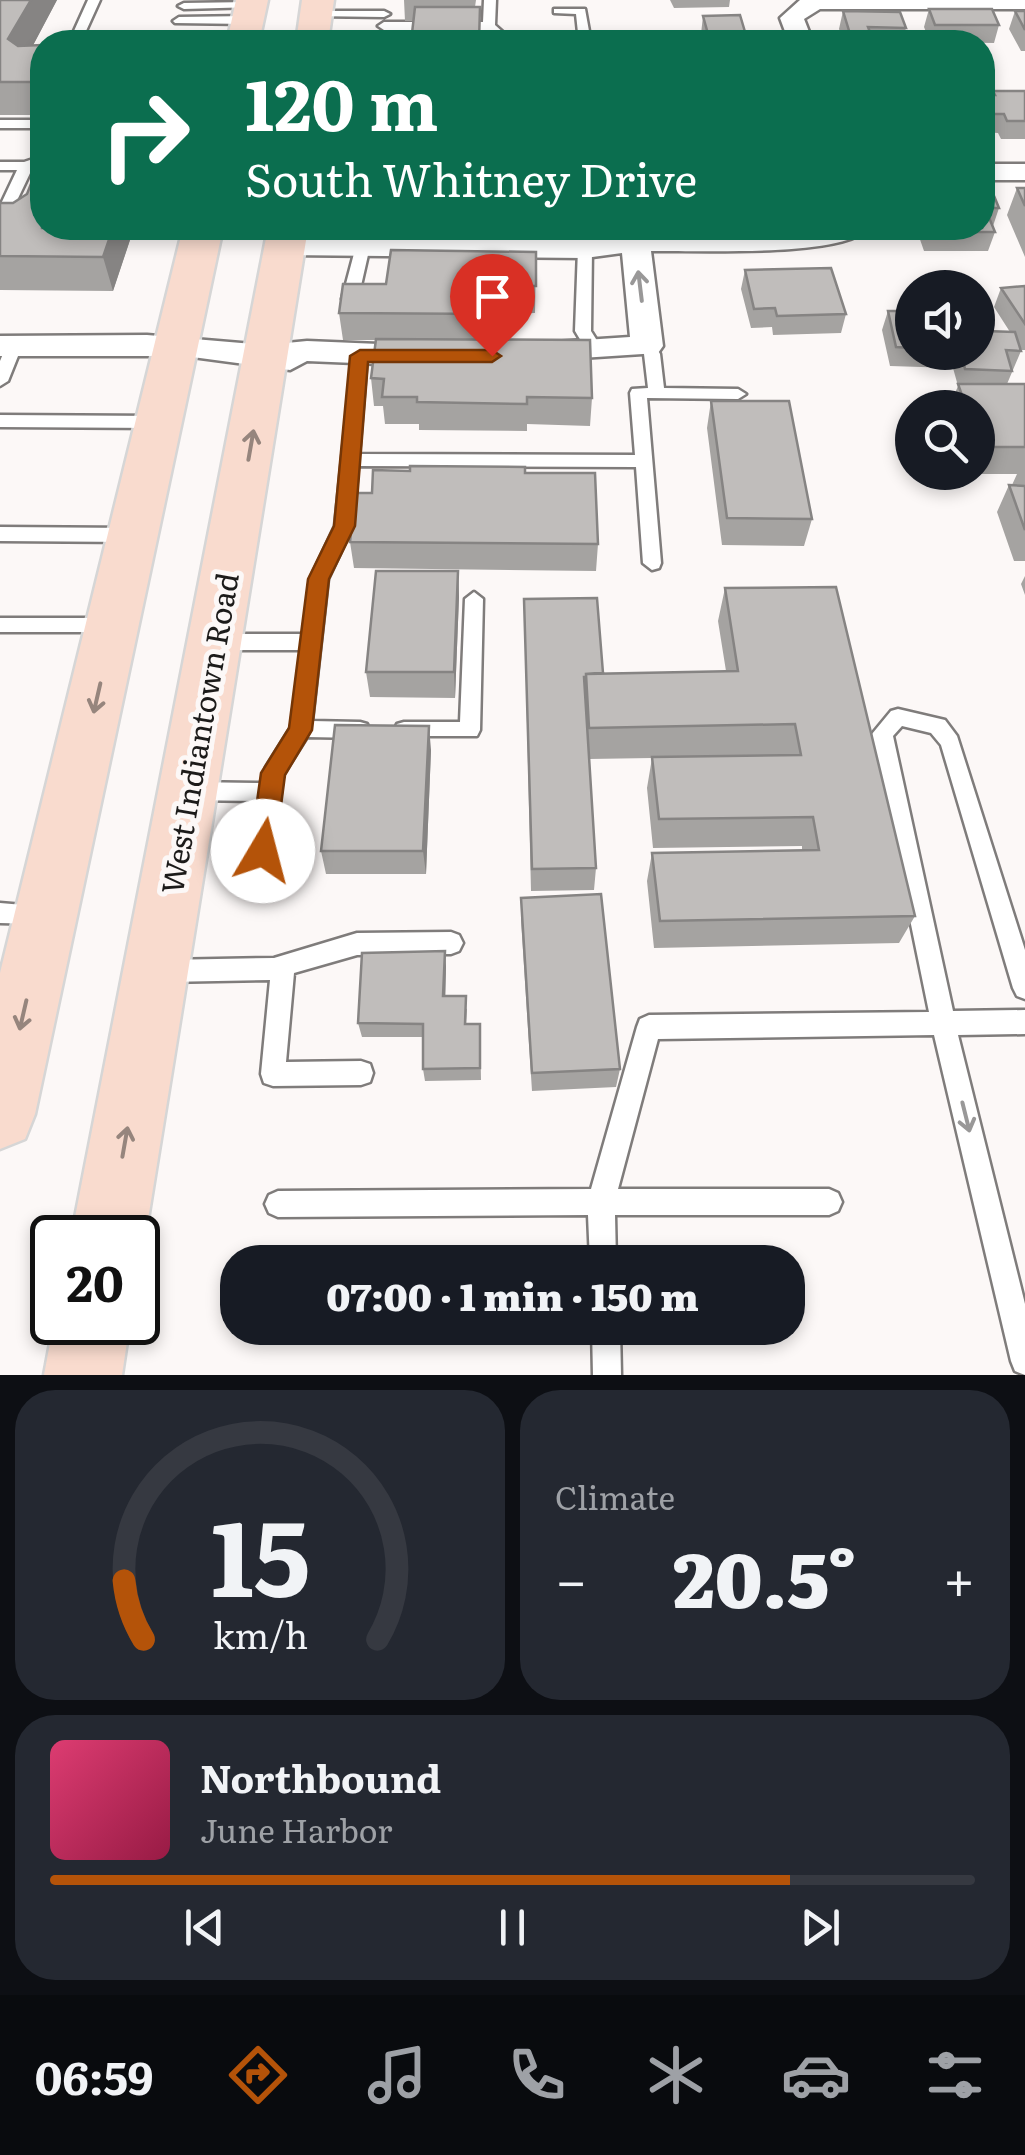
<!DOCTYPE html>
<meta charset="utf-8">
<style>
:root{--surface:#171b24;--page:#242831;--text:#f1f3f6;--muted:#9ea1a6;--line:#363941;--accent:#b45309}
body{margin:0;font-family:Literata,serif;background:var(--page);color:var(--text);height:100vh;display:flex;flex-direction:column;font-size:38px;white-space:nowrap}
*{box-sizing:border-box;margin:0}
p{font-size:32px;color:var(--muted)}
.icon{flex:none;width:55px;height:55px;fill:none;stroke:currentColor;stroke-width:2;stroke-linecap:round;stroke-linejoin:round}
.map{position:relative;height:1375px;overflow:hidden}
.details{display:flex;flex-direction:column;gap:15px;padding:15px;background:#0d0f14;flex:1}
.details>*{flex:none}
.banner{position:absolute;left:30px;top:30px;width:965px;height:210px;border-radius:40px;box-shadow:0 5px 15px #0003;background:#0b6e4f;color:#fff;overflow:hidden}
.controls{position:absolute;left:895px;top:270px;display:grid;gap:20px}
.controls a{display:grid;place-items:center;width:100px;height:100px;border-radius:50%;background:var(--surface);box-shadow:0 5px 15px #0003;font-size:50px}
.speed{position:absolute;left:30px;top:1215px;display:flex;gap:20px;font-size:50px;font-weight:700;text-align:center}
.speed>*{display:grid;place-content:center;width:130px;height:130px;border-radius:50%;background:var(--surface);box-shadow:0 5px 15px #0003;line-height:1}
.speed .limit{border:5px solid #111;border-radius:15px;background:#fff;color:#111}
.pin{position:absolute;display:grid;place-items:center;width:85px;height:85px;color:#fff;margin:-102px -42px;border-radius:50% 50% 50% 0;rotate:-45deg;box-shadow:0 0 10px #0007}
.pin .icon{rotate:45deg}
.me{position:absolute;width:110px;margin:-55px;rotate:8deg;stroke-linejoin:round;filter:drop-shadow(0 0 8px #0008)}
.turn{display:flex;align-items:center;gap:35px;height:210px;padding:0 50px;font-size:45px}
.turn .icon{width:130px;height:130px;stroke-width:2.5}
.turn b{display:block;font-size:70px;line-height:85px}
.big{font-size:75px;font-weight:800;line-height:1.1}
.details .widget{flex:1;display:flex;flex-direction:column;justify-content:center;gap:15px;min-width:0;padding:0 35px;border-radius:40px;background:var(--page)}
.details .dial{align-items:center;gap:0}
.dial svg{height:260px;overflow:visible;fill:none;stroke:var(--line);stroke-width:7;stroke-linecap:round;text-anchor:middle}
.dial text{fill:var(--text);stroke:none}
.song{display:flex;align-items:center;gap:30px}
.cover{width:120px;height:120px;border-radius:15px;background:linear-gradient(135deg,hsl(340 70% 55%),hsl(340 70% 35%))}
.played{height:10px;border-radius:5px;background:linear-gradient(90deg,var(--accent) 80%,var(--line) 80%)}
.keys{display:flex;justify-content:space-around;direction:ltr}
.heat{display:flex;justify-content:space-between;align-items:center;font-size:55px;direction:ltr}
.details .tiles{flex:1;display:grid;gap:15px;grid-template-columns:1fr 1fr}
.widget:last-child{grid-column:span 2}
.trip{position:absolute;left:220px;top:1245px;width:585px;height:100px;border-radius:40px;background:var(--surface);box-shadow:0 5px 15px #0003;font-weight:800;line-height:100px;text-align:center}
.menu{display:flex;height:160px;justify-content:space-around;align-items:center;background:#090b0e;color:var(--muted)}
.menu .icon{width:70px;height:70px}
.menu .active{color:var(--accent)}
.menu b{font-size:45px;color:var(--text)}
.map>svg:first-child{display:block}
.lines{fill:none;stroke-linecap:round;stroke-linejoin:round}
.service-casing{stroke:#7f7c7b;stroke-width:5}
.minor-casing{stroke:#7f7c7b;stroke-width:5}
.primary-casing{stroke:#d6d6d6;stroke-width:5}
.service{fill:#fff;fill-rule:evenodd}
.minor{fill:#fff;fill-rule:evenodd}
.primary{fill:#f9dbce;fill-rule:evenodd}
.wall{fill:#a5a3a1}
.shaded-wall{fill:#868483}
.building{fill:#c0bdbb;stroke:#868483;stroke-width:2.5}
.oneway{stroke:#999898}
.oneway2{stroke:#96857d}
.route{fill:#b45309;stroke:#753606;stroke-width:2.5}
.labels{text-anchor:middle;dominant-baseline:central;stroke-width:10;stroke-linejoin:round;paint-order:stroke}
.street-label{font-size:30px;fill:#1c1b1a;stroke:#fcf8f7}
</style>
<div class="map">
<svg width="1025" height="1375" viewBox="0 0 1025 1375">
<rect width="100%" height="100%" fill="#fcf8f7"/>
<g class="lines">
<g class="service-casing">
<path id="service" d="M88 0H100L81 42H69Z
M484 0H496L495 25 514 42H501L486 30H384L378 26 384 22H483Z
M251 2 255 3V7L184 9 178 6 184 3Z
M554 9H585L591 42H579L576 14 554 13Z
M316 11H384L390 14 384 17 312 16V12Z
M179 17 248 16 254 20 248 24 175 23 173 21Z
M0 120H42V128H0Z
M42 156V164L32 169 11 213 0 214V206L17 170H0V162H24Z
M363 242 370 246 358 299 355 302H345L342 299 356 246Z
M585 245 592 249 591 331 601 347 593 352 587 351 575 331 578 249Z
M14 341 22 346 8 381 0 386V361L8 342Z
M647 341 653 342 660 354 664 388 738 389 746 394 738 399 647 398 661 563 659 568 652 570 643 563 636 467 358 466 353 526 328 579 312 721 360 722 367 724 370 730 367 736 360 738 307 737 283 775 270 880 267 887 259 890 251 887 248 880 259 801 190 800 182 797 179 791 182 785 190 782 261 783 266 767 291 727 301 650H218L208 642 218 634H303L310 579 335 526 353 352H365L367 356 359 454 635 455 630 393 632 389 648 388 644 354 639 346Z
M0 415 159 416 167 422 159 428 0 427Z
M0 527 132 528 141 535 132 542 0 541Z
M474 592 483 599 480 730 477 736H397L394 730 397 724 404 722H460L465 599Z
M0 618H113L123 625 113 632H0Z
M898 709 945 720 957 736 1025 950V999L1017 996 1013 988 941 745 931 733 902 726 893 736 953 1011 1025 1010V1034L958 1035 1025 1304V1375L1015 1371 1011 1361 934 1035 658 1039 618 1189H829L838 1193 842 1202 838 1211 829 1215H615L616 1262H590L588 1215 278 1217 269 1213 265 1204 269 1195 278 1191 591 1189 637 1027 640 1019 649 1015 929 1012 872 734 891 711Z
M0 903 47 907 50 914 47 921 39 924 0 923Z
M451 932 459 935 463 943 459 951 451 954 357 955 294 973 286 1062 361 1061 370 1064 373 1073 370 1082 361 1085 273 1086 264 1083 261 1074 270 980 165 982 157 979 153 971 157 963 165 960 274 958 357 933Z
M592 1328H620L621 1375H593Z"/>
</g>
<g class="minor-casing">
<path id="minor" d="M800 0H1025V9H820L804 19 813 42H789L780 18Z
M982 164H1025V180H982Z
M829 228H868C846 258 692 250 651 251L663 346 658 353 535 361 524 358 519 351 524 344 630 337 622 253 585 258 285 255 275 252 270 246 275 240 285 237 585 240 635 234Z
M147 335 266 345 307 341 427 346 438 349 443 356 438 363 427 366 307 361 290 370 185 356H0V336Z"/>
</g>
<g class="primary-casing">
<path id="primary" d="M236 0H268L259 42H227Z
M302 0H334L328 42H296Z
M183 228H223L35 1114 25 1139 0 1149V973Z
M268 228H308L145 1238 138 1256V1238H71Z
M54 1322H130L122 1375H44Z"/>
</g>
<use href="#service" class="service"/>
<use href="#minor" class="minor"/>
<use href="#primary" class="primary"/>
</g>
<path class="wall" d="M0 0H57L33 45H42V115H0Z
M404 0H476L475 7 414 21H405Z
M670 0H730L729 7 674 8Z
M929 9 999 25 994 43 930 42 924 27Z
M843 11 906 28 902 42H844L839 29Z
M1015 11H1025V51H1021L1009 29Z
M703 16 748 42H696L697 34H701Z
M993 91H1025V139H1001L998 133 982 132V95H991Z
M1017 188H1025V257L1007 215Z
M982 191 999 208 993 226 995 232 988 251H924L916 228H982Z
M27 194 42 228H134L113 291 0 290V203H13Z
M536 252 535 313 492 314 491 340 592 398 590 426 527 424V431L419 430V424H385L383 406H374L371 378 375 340H343L339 313 386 284Z
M745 270 846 314 841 333 773 335 772 327 751 328 741 289Z
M1025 286V350H1022L1020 347 1021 351 1007 384H1025V561H1014L997 512 1009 485H1012L1017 474H950L949 472H978V408H940L944 397 953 398 958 386 953 368 890 366 882 330 888 311H912V352H978L985 331 1010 332 994 307 1001 288Z
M711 401 812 519 804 546 722 545 707 428Z
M525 473 598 544 596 571 354 568 350 542Z
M458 571 459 597 455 698 370 697 366 672Z
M1025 576V595L1021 584Z
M725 588 915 916 899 943 654 948 647 881 652 853 802 850V846L653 848 647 788 652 758 589 759 596 868 594 890 531 891 524 599 603 673 726 671 718 621Z
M431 750 426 874H326L321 851Z
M521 898 620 1069 616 1087 532 1091 521 920Z
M446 966 445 996 467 1009 466 1024H480L481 1080 425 1081 423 1069V1037H362L358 1023Z"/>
<path class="shaded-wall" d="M31 0H57L19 72 8 39Z
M113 228H134L113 291 103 257Z
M458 571 459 597 455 698 454 672Z
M429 726 431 750 426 874 423 851Z
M445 951 446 966 445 1010 443 996Z"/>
<path class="building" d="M0 0H31L8 39 18 46 42 45V82H0Z
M415 7H480L479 42H411Z
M929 9H992L999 25H935Z
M843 11 900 12 906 28 868 27 872 37H851Z
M1015 11H1025V30Z
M740 15 748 42H699L697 34H708L703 16Z
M993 91H1025V121H1007L1004 114H982V95H995Z
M42 156V228H113L103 257 0 256V203H13L27 194Z
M1017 188H1025V206Z
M982 191H992L999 208H985L995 232H930L928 228H982Z
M391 250 536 252V286H492L491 314 339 313 343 284H386Z
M831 268 846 314 777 316 775 308 754 309 745 270Z
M1025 286V324L1001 288Z
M888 311H912V348L896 347Z
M978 322H982L985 331 1015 332 1021 351 1006 350 1012 371 965 369 961 352H978Z
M376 339 590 340 592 398 527 397V404L417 402V397H382L384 379 371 378Z
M958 384H1025V447H978V408H947L944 397 963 398Z
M711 401H789L812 519 727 518Z
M410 466 525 467V473H595L598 544 350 542 355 493H372L373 470 410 471Z
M1009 485 1025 486V530Z
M376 571H458L454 672H366Z
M836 587 915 916 660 921 652 853 819 850 813 817 659 819 652 757 801 755 795 724 589 728 586 674 738 671 725 588Z
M597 598 603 673 586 674V677H584L596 868 532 869 524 599Z
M335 725 429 726 423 851H321Z
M601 894 620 1069 532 1073 521 898Z
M445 951 443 996H466L465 1024H480V1068L423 1069V1024L358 1023 362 953Z"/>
<defs><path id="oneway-shaft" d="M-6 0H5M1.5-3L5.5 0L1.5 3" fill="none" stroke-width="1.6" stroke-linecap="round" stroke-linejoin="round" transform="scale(2.5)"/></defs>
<g class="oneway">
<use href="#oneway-shaft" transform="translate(640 286) rotate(-97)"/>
<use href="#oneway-shaft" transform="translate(966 1117) rotate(76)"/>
</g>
<g class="oneway2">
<use href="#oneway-shaft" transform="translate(251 445) rotate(-80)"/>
<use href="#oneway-shaft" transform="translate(97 698) rotate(103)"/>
<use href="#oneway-shaft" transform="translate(23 1015) rotate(103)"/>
<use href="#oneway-shaft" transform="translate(125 1142) rotate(-80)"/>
</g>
<path class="route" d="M360 350H492L501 356 492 362H368L355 526 329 579 312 730 285 775 275 851 272 859 263 862 254 859 250 851 261 773 289 728 308 579 334 526 350 356Z"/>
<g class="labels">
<g class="street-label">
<text transform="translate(198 733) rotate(-80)">West Indiantown Road</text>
</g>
</g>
</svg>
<div class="controls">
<a><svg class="icon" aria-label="sound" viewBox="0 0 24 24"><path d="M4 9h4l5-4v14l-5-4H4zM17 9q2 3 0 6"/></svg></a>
<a><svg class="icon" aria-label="search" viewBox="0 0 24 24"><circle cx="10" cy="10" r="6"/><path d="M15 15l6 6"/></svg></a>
</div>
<div class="speed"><div class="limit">20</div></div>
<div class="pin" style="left:492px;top:356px;background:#d93025"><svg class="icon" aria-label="arrive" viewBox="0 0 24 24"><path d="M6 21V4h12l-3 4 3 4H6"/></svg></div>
<svg class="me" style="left:263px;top:851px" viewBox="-20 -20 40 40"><circle r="19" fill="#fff"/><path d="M0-13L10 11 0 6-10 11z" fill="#b45309"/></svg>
<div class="trip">07:00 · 1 min · 150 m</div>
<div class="banner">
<div class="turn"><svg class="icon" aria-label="right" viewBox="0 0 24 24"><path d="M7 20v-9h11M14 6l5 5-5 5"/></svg><div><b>120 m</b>South Whitney Drive</div></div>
</div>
</div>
<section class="details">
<div class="tiles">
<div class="widget dial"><svg viewBox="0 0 100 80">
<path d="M14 69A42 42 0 1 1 86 69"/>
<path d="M14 69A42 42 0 0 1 8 51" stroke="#b45309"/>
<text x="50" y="56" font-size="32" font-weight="700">15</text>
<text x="50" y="72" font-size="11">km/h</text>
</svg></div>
<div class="widget"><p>Climate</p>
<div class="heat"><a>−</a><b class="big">20.5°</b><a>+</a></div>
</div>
<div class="widget">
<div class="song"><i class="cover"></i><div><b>Northbound</b><p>June Harbor</p></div></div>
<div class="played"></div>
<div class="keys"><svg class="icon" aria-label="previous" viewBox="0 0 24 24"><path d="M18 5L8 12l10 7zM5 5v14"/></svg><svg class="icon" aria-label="pause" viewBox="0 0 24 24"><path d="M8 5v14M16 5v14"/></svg><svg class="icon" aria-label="next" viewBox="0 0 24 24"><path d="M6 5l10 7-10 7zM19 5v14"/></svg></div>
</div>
</div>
</section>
<nav class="menu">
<b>06:59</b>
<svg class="icon active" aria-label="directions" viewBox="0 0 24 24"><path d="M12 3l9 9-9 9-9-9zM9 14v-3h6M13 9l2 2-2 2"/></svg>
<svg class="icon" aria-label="music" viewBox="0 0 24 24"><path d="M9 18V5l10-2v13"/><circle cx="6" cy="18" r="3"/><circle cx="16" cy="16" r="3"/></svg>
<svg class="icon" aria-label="phone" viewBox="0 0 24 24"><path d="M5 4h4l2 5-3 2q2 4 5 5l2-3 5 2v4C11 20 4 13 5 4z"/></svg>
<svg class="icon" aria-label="climate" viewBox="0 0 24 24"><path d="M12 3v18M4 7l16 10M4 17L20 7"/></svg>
<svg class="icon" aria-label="car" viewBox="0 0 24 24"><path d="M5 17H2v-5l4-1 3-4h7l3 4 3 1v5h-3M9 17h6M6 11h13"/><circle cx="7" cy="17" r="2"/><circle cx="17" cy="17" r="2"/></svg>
<svg class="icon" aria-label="filters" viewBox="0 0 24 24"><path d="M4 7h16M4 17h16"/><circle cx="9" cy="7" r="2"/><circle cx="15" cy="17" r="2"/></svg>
</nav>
